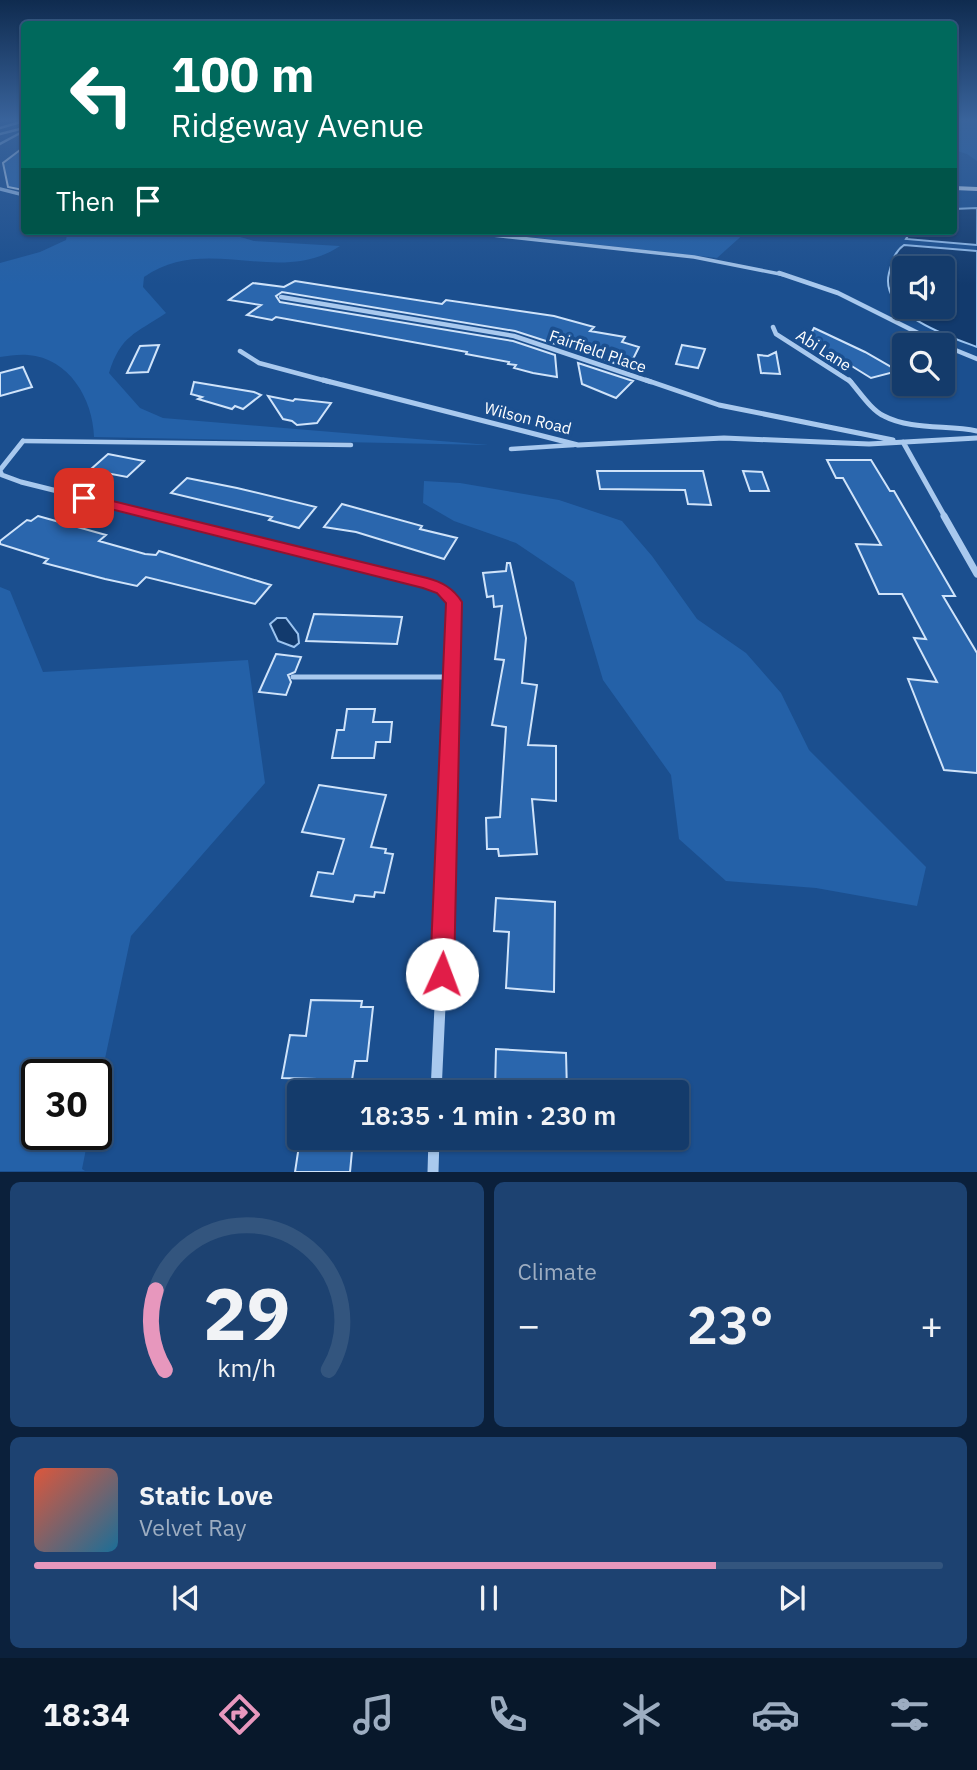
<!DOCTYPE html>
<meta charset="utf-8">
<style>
:root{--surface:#143b6b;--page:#1d4271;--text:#f1f3f6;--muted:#9dadc1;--line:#33557e;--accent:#e797bd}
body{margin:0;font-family:"IBM Plex Sans",sans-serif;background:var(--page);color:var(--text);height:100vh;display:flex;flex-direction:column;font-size:26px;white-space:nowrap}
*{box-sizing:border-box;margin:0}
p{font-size:23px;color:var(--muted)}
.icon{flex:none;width:38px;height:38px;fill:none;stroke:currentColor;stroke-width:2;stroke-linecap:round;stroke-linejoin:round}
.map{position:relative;height:1172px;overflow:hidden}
.panel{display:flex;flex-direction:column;gap:10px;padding:10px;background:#0b203b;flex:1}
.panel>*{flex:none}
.banner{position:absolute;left:21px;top:21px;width:936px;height:214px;border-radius:7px;box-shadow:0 2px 5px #0004,0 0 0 2px var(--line);background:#00695c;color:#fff;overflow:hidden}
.fabs{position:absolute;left:892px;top:256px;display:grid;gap:14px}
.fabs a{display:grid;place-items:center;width:63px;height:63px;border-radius:7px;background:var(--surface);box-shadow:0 2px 5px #0004,0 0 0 2px var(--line);font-size:35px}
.speed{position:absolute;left:21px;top:1059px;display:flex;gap:14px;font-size:35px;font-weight:700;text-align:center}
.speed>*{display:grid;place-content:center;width:91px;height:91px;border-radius:50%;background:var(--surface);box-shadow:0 2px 5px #0004,0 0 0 2px var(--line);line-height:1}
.speed .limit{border:4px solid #111;border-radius:10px;background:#fff;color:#111}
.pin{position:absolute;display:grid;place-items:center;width:60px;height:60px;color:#fff;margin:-30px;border-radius:14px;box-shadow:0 4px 10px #0006}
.me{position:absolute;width:77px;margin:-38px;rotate:2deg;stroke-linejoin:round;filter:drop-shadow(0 0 5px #0008)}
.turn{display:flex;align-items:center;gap:24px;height:147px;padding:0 35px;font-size:32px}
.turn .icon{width:91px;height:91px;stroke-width:2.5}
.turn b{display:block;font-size:49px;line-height:60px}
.then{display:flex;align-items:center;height:66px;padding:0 35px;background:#0003;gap:14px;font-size:26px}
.big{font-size:52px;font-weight:600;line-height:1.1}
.panel .tile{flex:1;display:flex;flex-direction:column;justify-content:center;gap:10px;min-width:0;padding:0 24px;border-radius:10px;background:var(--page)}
.panel .dial{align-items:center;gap:0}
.dial svg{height:182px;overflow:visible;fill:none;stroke:var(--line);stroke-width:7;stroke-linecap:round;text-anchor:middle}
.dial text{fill:var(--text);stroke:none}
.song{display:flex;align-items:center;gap:21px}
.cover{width:84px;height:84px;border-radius:10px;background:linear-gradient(135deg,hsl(10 70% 55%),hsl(200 70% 35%))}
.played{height:7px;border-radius:4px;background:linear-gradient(90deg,var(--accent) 75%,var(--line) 75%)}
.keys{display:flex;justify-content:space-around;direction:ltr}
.heat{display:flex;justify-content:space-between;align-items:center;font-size:38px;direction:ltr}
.panel .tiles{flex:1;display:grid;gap:10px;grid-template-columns:1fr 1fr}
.tile:last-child{grid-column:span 2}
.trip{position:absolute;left:287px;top:1080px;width:402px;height:70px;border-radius:7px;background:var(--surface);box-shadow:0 2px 5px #0004,0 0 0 2px var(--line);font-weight:600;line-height:70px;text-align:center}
.dock{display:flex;height:112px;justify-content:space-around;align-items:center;background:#08182b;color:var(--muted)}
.dock .icon{width:49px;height:49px}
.dock .on{color:var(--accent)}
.dock b{font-size:32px;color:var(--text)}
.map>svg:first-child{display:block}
.green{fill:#2461a8}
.water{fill:#123a6d;stroke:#9cc4f0;stroke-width:2;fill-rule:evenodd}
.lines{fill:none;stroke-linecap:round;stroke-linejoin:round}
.stream{stroke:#9cc4f0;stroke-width:2.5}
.building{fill:#2a66ad;stroke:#cfe3fa;stroke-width:2}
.lane-far1{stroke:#a9c9ee;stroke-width:4.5}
.lane{stroke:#a9c9ee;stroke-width:5}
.street-far6{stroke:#a9c9ee;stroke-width:2.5}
.street-far5{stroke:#a9c9ee;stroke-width:3.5}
.street-far4{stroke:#a9c9ee;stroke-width:4.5}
.street-far3{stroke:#a9c9ee;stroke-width:5}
.street-far2{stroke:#a9c9ee;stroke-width:7}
.street-far1{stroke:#a9c9ee;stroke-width:9}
.street{stroke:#a9c9ee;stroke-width:11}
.secondary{fill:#d6e6fa;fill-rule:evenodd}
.route{fill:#e11d48;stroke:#92132f;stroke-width:2}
.labels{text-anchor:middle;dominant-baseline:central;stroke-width:7;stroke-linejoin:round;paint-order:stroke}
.far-street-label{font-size:16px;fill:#fff;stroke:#1b4f8f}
</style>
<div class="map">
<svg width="977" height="1172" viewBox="0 0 977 1172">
<rect width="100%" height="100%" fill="#1b4f8f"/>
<path class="green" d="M954 121H977V161L967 154 954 150Z
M68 231H239L237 236 254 241 340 246C279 287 206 233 144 277L143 287 166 313C135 334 121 335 109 373L140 408 163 418 489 445 94 437C93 399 69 358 28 355 19 354 9 356 0 357V263L40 252 66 240Z
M477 231H747L717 258Z
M424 481 460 483 559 500 622 521 652 556 697 619 746 653 781 693 809 750 926 867 917 906 816 888 726 881 679 839 671 775 603 680 574 582 516 543 454 521 423 503Z
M0 587 10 591 43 672 248 660 265 783 131 936 96 1101V1074H37V1134H89L82 1169 85 1171H0Z"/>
<path class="water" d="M977 208V245L906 239 911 231H954V209Z
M904 245 977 251V347C948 336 879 314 889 273 892 262 894 252 904 245ZM905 268H943V306H905Z
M277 618H286L298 634 299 643 294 647 278 641 270 624Z"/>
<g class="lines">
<path class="stream" d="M0 128 24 121"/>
</g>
<path class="building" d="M24 147V190H23L8 187 3 163Z
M295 281 442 304 446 300 554 316 594 327 590 331 625 337 622 342 639 347 630 365 642 372 515 331 282 292 276 296 280 302 513 341 555 355 557 377 533 373 514 368 516 365 508 364 509 362 466 354 467 352 276 317 272 320 247 315 261 305 229 300 253 283 284 287Z
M814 328 865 352 898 371 871 378 808 339Z
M159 345 148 372 127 373 140 346Z
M682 345 705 349 698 368 676 364Z
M776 352 780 374 761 373 758 355 768 356Z
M578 363 633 381 616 398 582 384Z
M23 367 32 387 0 396V373Z
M194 382 254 392 261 395 243 409 235 406 232 409 198 399 202 397 191 394Z
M268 396 293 401 295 399 331 403 317 423 297 425 292 421 283 419Z
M108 454 144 461 127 477 90 470Z
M827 460H871L890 491H894L955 596H943L977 653V773L944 770 908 679 937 682 914 638 926 639 902 594H879L856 544 881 545 843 478H836Z
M597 471H703L711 505 688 504 685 490 600 489Z
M743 471 762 472 769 491H750Z
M187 478 237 488 316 507 299 528 269 520 272 517 171 493Z
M342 504 422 526 420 529 457 538 444 559 356 532 324 527Z
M38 516 106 535 99 541 145 554 156 555 159 551 271 585 255 604 146 577 137 586 105 579 44 563 48 559 0 544V541L27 520 31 521Z
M507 563H510L526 638 522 683 537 685 528 745 556 746V801L532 799 537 854 499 856 498 849H487L486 818 500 817 506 727 492 725 504 660 495 659 502 606 494 607 493 596 487 597 483 573 506 571Z
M314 614 402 617 397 644 306 641Z
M276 654 301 657 295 672 288 675 291 682 286 695 259 692Z
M347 709H375L373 722H392L390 742H376L374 758H332L337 730H344Z
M319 785 386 795 371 847 386 849 385 853 393 854 384 893 375 892 374 897 355 895 353 902 311 896 318 872 333 874 344 839 302 832Z
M496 898 555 902 554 992 506 988 509 932 494 931Z
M311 1000 362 1001 361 1007H373L367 1061H355L352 1080 282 1078 290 1035 306 1036Z
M496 1049 566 1053 567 1092H495Z
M300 1139 353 1140 350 1172H295Z"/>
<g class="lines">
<path class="lane-far1" d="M23 441 351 445
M511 449 574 445"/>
<path class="lane" d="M293 677H454"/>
<path class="street-far6" d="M0 134 24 128
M0 144 24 131"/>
<path class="street-far5" d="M0 189 24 195
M456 231 694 257 785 275"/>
<path class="street-far4" d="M779 273 838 293 942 345
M281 297 514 336 651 382
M773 327 776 334 851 382
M943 345 977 359
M240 351 259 363 330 382"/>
<path class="street-far3" d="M323 380 578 445 724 438 869 444 977 438
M646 380 719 405 893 440
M849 380C859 391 871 410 884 416 910 430 948 425 977 431
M903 442 945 517
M0 470 23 441
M0 471 2 475 21 482 162 517"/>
<path class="street-far2" d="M155 516 435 586 454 602 452 688
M944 516 977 574"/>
<path class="street-far1" d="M445 902 452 686"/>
<path class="street" d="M436 1092 445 900
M433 1172 434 1138"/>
<path class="secondary" d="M954 186 977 187V191L954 190Z"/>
</g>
<linearGradient id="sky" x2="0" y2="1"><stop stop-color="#0f2b4f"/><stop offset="0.42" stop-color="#39639b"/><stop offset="1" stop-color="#39639b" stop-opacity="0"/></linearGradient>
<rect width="977" height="285" fill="url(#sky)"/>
<path class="route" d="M84 494 427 578C442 582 453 588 462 602L454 974 451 983 442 986 433 983 430 974 446 603 437 593 423 588 79 501V495Z"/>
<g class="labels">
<g class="far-street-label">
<text transform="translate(824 350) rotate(33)">Abi Lane</text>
<text transform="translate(598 351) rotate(19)">Fairfield Place</text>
<text transform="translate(528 418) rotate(14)">Wilson Road</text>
</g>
</g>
</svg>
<div class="fabs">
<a><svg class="icon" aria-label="sound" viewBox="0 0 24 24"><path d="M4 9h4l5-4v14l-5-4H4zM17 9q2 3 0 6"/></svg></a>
<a><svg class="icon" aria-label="search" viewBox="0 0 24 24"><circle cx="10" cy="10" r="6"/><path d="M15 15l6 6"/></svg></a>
</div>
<div class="speed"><div class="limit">30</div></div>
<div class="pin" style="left:84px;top:498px;background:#d93025"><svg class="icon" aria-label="arrive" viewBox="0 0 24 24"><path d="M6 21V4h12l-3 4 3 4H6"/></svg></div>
<svg class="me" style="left:442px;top:974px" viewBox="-20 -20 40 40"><circle r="19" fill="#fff"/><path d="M0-13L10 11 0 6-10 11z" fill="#e11d48"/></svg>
<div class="trip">18:35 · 1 min · 230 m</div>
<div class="banner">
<div class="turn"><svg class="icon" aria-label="left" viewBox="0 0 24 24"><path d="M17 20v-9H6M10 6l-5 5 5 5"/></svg><div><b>100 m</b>Ridgeway Avenue</div></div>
<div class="then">Then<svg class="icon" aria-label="arrive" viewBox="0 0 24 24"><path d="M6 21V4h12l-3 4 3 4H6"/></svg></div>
</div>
</div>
<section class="panel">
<div class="tiles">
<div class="tile dial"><svg viewBox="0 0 100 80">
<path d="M14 69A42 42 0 1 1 86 69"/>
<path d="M14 69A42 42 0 0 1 10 34" stroke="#e797bd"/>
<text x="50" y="56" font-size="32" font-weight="700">29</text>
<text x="50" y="72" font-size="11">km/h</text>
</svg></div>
<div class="tile"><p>Climate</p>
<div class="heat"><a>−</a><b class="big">23°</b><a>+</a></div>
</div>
<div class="tile">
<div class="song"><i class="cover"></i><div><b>Static Love</b><p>Velvet Ray</p></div></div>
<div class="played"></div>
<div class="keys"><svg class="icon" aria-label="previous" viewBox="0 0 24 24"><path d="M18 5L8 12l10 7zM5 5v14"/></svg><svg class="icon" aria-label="pause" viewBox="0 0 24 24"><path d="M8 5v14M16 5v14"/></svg><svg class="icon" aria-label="next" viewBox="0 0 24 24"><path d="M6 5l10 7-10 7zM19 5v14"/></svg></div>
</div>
</div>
</section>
<nav class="dock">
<b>18:34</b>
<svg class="icon on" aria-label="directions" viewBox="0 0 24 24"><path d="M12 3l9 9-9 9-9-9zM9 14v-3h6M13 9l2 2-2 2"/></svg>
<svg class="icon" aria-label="music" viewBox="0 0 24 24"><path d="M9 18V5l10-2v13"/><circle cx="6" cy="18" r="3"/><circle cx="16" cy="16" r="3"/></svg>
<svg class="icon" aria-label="phone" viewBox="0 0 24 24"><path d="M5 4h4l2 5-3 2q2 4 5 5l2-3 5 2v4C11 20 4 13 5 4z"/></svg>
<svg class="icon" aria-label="climate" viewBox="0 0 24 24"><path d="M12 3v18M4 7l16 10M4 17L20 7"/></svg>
<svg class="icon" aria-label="car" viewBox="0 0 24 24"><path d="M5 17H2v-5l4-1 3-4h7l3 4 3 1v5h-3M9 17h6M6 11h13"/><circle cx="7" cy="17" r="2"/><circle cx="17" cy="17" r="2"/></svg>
<svg class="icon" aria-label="filters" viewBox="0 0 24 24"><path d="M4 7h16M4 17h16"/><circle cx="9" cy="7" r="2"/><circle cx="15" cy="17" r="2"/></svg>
</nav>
